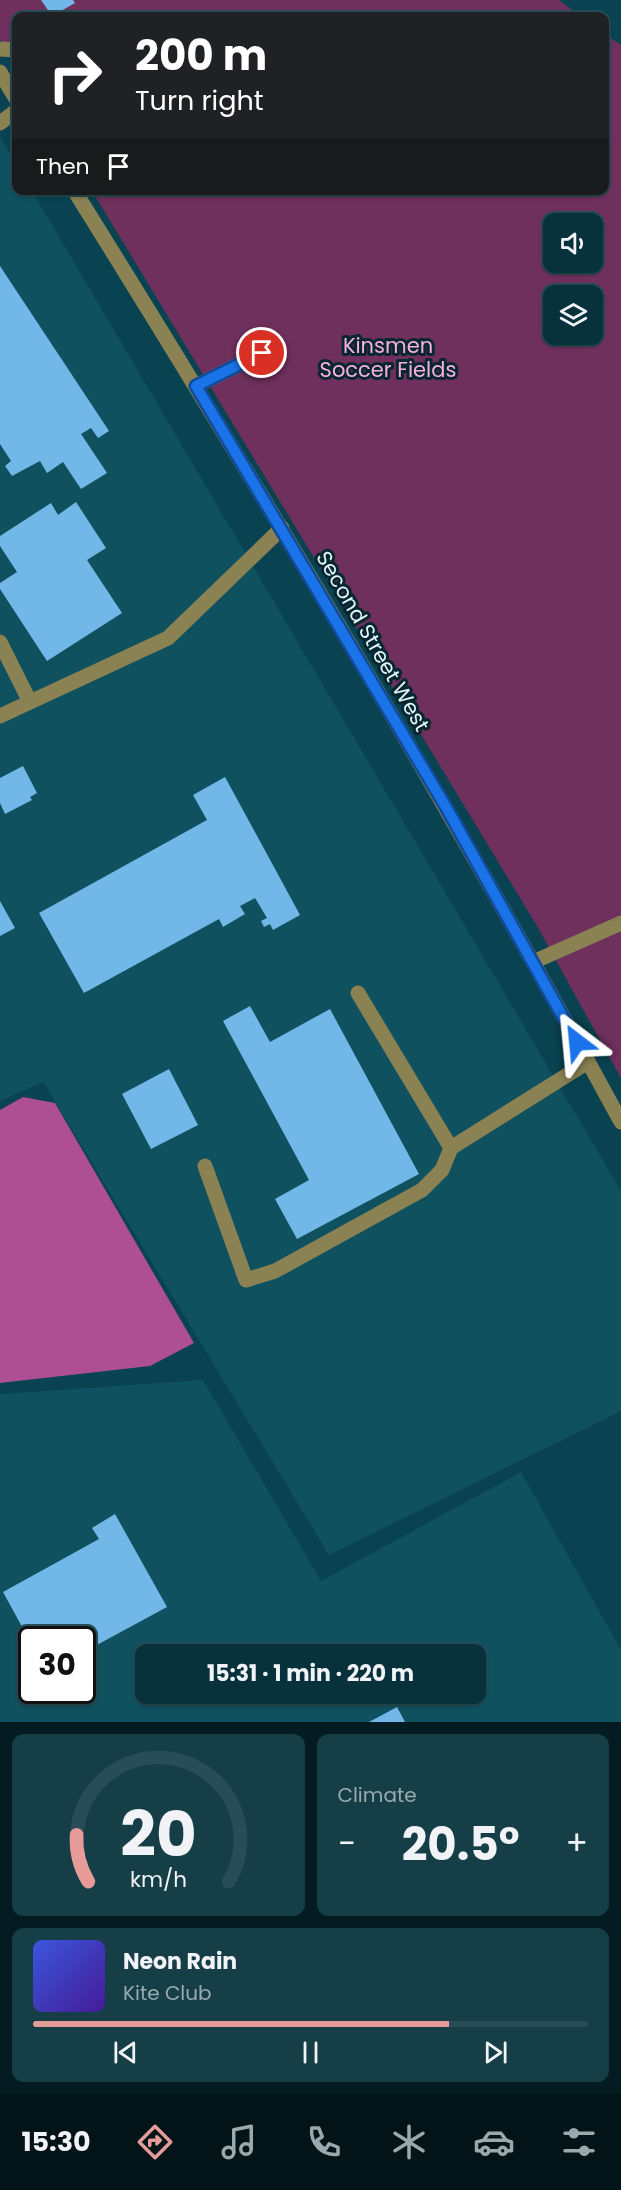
<!DOCTYPE html>
<meta charset="utf-8">
<style>
:root{--surface:#07323c;--page:#153e47;--text:#f1f3f6;--muted:#98aaaf;--line:#284d56;--accent:#e69b98}
body{margin:0;font-family:Poppins,sans-serif;background:var(--page);color:var(--text);height:100vh;display:flex;flex-direction:column;font-size:22px;white-space:nowrap}
*{box-sizing:border-box;margin:0}
p{font-size:20px;color:var(--muted)}
.icon{flex:none;width:33px;height:33px;fill:none;stroke:currentColor;stroke-width:2;stroke-linecap:round;stroke-linejoin:round}
.map{position:relative;height:1722px;overflow:hidden}
.panel{display:flex;flex-direction:column;gap:12px;padding:12px;background:#041c21;flex:1}
.panel>*{flex:none}
.hud{position:absolute;left:12px;top:12px;width:597px;height:183px;border-radius:12px;box-shadow:0 2px 4px #0004,0 0 0 2px var(--line);background:#202124;color:#fff;overflow:hidden}
.buttons{position:absolute;left:543px;top:213px;display:grid;gap:12px}
.buttons a{display:grid;place-items:center;width:60px;height:60px;border-radius:12px;background:var(--surface);box-shadow:0 2px 4px #0004,0 0 0 2px var(--line);font-size:30px}
.speed{position:absolute;left:18px;top:1626px;display:flex;gap:12px;font-size:30px;font-weight:700;text-align:center}
.speed>*{display:grid;place-content:center;width:78px;height:78px;border-radius:50%;background:var(--surface);box-shadow:0 2px 4px #0004,0 0 0 2px var(--line);line-height:1}
.speed .limit{border:3px solid #111;border-radius:9px;background:#fff;color:#111}
.pin{position:absolute;display:grid;place-items:center;width:51px;height:51px;color:#fff;margin:-26px;border:3px solid #fff;border-radius:50%;box-shadow:0 2px 6px #0007}
.me{position:absolute;width:66px;margin:-33px;rotate:331deg;stroke-linejoin:round;filter:drop-shadow(0 0 4px #0008)}
.turn{display:flex;align-items:center;gap:21px;height:126px;padding:0 24px;font-size:27px}
.turn .icon{width:78px;height:78px;stroke-width:2.5}
.turn b{display:block;font-size:42px;line-height:51px}
.then{display:flex;align-items:center;height:57px;padding:0 24px;background:#0003;gap:12px;font-size:22px}
.big{font-size:45px;font-weight:700;line-height:1.1}
.panel .card{flex:1;display:flex;flex-direction:column;justify-content:center;gap:9px;min-width:0;padding:0 21px;border-radius:12px;background:var(--page)}
.panel .dial{align-items:center;gap:0}
.dial svg{height:156px;overflow:visible;fill:none;stroke:var(--line);stroke-width:7;stroke-linecap:round;text-anchor:middle}
.dial text{fill:var(--text);stroke:none}
.song{display:flex;align-items:center;gap:18px}
.cover{width:72px;height:72px;border-radius:9px;background:linear-gradient(135deg,hsl(230 70% 55%),hsl(260 70% 35%))}
.played{height:6px;border-radius:3px;background:linear-gradient(90deg,var(--accent) 75%,var(--line) 75%)}
.keys{display:flex;justify-content:space-around;direction:ltr}
.heat{display:flex;justify-content:space-between;align-items:center;font-size:33px;direction:ltr}
.panel .tiles{flex:1;display:grid;gap:12px;grid-template-columns:1fr 1fr}
.card:last-child{grid-column:span 2}
.trip{position:absolute;left:135px;top:1644px;width:351px;height:60px;border-radius:12px;background:var(--surface);box-shadow:0 2px 4px #0004,0 0 0 2px var(--line);font-weight:700;line-height:60px;text-align:center}
.dock{display:flex;height:96px;justify-content:space-around;align-items:center;background:#031418;color:var(--muted)}
.dock .icon{width:42px;height:42px}
.dock .selected{color:var(--accent)}
.dock b{font-size:27px;color:var(--text)}
.map>svg:first-child{display:block}
.built{fill:#105160;fill-rule:evenodd}
.green{fill:#6f305d;fill-rule:evenodd}
.forest{fill:#ad4f92}
.building{fill:#71b8e8}
.lines{fill:none;stroke-linecap:round;stroke-linejoin:round}
.minor{stroke:#8a8253;stroke-width:15}
.route-casing{stroke:#114b97;stroke-width:15}
.route{stroke:#1a73e8;stroke-width:10}
.labels{text-anchor:middle;dominant-baseline:central;stroke-width:6;stroke-linejoin:round;paint-order:stroke}
.park-label{font-size:21px;fill:#f8aedf;stroke:#06272f}
.street-label{font-size:21px;fill:#e3f5fb;stroke:#06272f}
</style>
<div class="map">
<svg width="621" height="1722" viewBox="0 0 621 1722">
<rect width="100%" height="100%" fill="#094250"/>
<path class="built" d="M0 136 16 164V190L32 191 621 1191V1411L329 1555 43 1082 0 1101Z
M203 1380 321 1581 521 1472 621 1650V1722H0V1394ZM32 1640H82V1690H32ZM146 1654H476V1694H146Z"/>
<path class="green" d="M0 0H559L580 16H16V66L0 39Z
M605 34 621 45V1078L537 926 92 191 604 190ZM554 224H592V262H554ZM554 296H592V334H554Z"/>
<path class="forest" d="M23 1097 55 1103 194 1343 150 1366 0 1383V1110Z"/>
<path class="building" d="M41 0H73L75 3 52 16Z
M0 266 109 431 98 438 91 428 81 434 107 473 81 489 63 462 47 473 40 461 12 476 5 466 11 461 0 444Z
M76 502 106 548 87 560 122 613 47 661 0 589V583L17 572 0 546V536L51 503 58 515Z
M23 766 37 793 30 797 32 800 5 814 0 803V778Z
M225 777 300 915 273 930 270 924 264 927 261 921 267 918 255 898 240 906 245 914 223 927 219 919 84 993 39 913 207 820 193 795Z
M0 901 15 928 0 936Z
M250 1006 270 1042 330 1009 419 1174 297 1239 275 1199 309 1180 223 1021Z
M169 1069 198 1125 151 1149 122 1094Z
M115 1514 167 1607 82 1653V1640H32V1645L3 1592 99 1539 92 1528Z
M397 1707 405 1722H369Z"/>
<g class="lines">
<path class="minor" d="M0 49 16 50
M0 72 16 99
M0 123 16 111
M74 190C265 496 449 805 621 1122
M196 386 262 353
M0 642 29 700
M0 716 168 638 282 528
M533 962 621 923
M358 993 451 1148 588 1062
M205 1166 246 1280 275 1271 422 1190 442 1170 451 1148"/>
</g>
<g class="lines">
<g class="route-casing">
<path id="route" d="M262 353 196 386 446 807 577 1042"/>
</g>
<use href="#route" class="route"/>
</g>
<g class="labels">
<g class="park-label">
<text x="388" y="345">Kinsmen<tspan x="388" dy="24">Soccer Fields</tspan></text>
</g>
<g class="street-label">
<text transform="translate(373 641) rotate(60)">Second Street West</text>
</g>
</g>
</svg>
<div class="buttons">
<a><svg class="icon" aria-label="sound" viewBox="0 0 24 24"><path d="M4 9h4l5-4v14l-5-4H4zM17 9q2 3 0 6"/></svg></a>
<a><svg class="icon" aria-label="layers" viewBox="0 0 24 24"><path d="M12 4l9 5-9 5-9-5zM3 14l9 5 9-5"/></svg></a>
</div>
<div class="speed"><div class="limit">30</div></div>
<div class="pin" style="left:262px;top:353px;background:#d93025"><svg class="icon" aria-label="arrive" viewBox="0 0 24 24"><path d="M6 21V4h12l-3 4 3 4H6"/></svg></div>
<svg class="me" style="left:577px;top:1042px" viewBox="-20 -20 40 40"><path d="M0-17L14 15 0 8-14 15z" fill="#1a73e8" stroke="#fff" stroke-width="4"/></svg>
<div class="trip">15:31 · 1 min · 220 m</div>
<div class="hud">
<div class="turn"><svg class="icon" aria-label="right" viewBox="0 0 24 24"><path d="M7 20v-9h11M14 6l5 5-5 5"/></svg><div><b>200 m</b>Turn right</div></div>
<div class="then">Then<svg class="icon" aria-label="arrive" viewBox="0 0 24 24"><path d="M6 21V4h12l-3 4 3 4H6"/></svg></div>
</div>
</div>
<section class="panel">
<div class="tiles">
<div class="card dial"><svg viewBox="0 0 100 80">
<path d="M14 69A42 42 0 1 1 86 69"/>
<path d="M14 69A42 42 0 0 1 8 45" stroke="#e69b98"/>
<text x="50" y="56" font-size="32" font-weight="700">20</text>
<text x="50" y="72" font-size="11">km/h</text>
</svg></div>
<div class="card"><p>Climate</p>
<div class="heat"><a>−</a><b class="big">20.5°</b><a>+</a></div>
</div>
<div class="card">
<div class="song"><i class="cover"></i><div><b>Neon Rain</b><p>Kite Club</p></div></div>
<div class="played"></div>
<div class="keys"><svg class="icon" aria-label="previous" viewBox="0 0 24 24"><path d="M18 5L8 12l10 7zM5 5v14"/></svg><svg class="icon" aria-label="pause" viewBox="0 0 24 24"><path d="M8 5v14M16 5v14"/></svg><svg class="icon" aria-label="next" viewBox="0 0 24 24"><path d="M6 5l10 7-10 7zM19 5v14"/></svg></div>
</div>
</div>
</section>
<nav class="dock">
<b>15:30</b>
<svg class="icon selected" aria-label="directions" viewBox="0 0 24 24"><path d="M12 3l9 9-9 9-9-9zM9 14v-3h6M13 9l2 2-2 2"/></svg>
<svg class="icon" aria-label="music" viewBox="0 0 24 24"><path d="M9 18V5l10-2v13"/><circle cx="6" cy="18" r="3"/><circle cx="16" cy="16" r="3"/></svg>
<svg class="icon" aria-label="phone" viewBox="0 0 24 24"><path d="M5 4h4l2 5-3 2q2 4 5 5l2-3 5 2v4C11 20 4 13 5 4z"/></svg>
<svg class="icon" aria-label="climate" viewBox="0 0 24 24"><path d="M12 3v18M4 7l16 10M4 17L20 7"/></svg>
<svg class="icon" aria-label="car" viewBox="0 0 24 24"><path d="M5 17H2v-5l4-1 3-4h7l3 4 3 1v5h-3M9 17h6M6 11h13"/><circle cx="7" cy="17" r="2"/><circle cx="17" cy="17" r="2"/></svg>
<svg class="icon" aria-label="filters" viewBox="0 0 24 24"><path d="M4 7h16M4 17h16"/><circle cx="9" cy="7" r="2"/><circle cx="15" cy="17" r="2"/></svg>
</nav>
